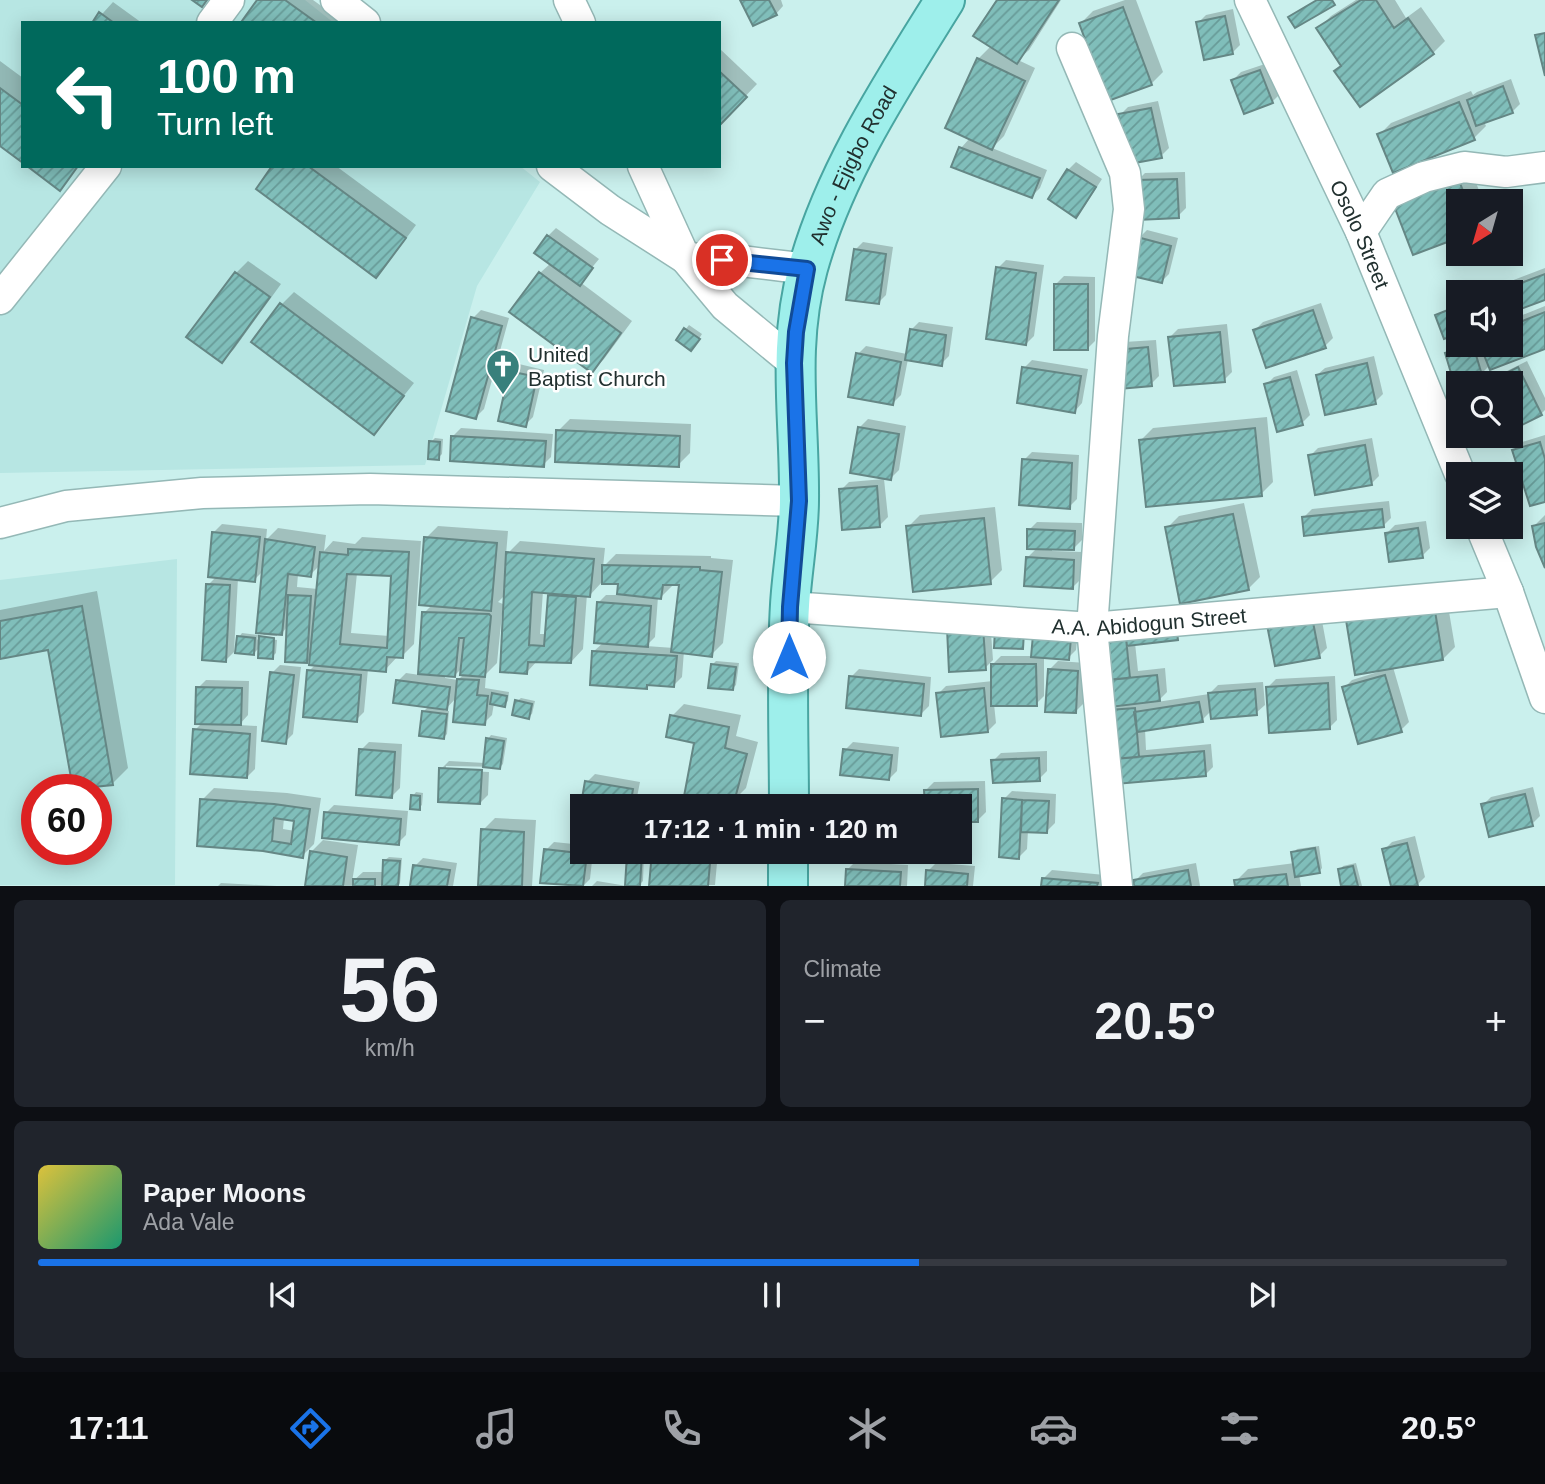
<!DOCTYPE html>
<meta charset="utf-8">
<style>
:root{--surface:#171b24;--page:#20242c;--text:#f1f3f6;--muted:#9ea1a6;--line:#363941;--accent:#1a73e8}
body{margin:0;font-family:Arial,sans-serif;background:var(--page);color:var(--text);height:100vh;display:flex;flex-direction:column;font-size:26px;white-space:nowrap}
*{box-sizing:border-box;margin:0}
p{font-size:23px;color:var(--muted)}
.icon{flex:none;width:38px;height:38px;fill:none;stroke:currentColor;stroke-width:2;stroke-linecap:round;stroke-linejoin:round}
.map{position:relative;height:886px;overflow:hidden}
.panel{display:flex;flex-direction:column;gap:14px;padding:14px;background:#0d0f14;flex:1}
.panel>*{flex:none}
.guide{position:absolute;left:21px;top:21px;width:700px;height:147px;border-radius:0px;box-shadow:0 4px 18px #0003;background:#00695c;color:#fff;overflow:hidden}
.needle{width:46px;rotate:217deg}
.buttons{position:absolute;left:1446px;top:189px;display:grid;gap:14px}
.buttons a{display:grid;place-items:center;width:77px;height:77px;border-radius:0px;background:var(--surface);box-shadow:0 4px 18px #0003;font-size:35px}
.speed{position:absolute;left:21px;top:774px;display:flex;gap:14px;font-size:35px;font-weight:700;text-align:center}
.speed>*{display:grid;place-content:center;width:91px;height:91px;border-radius:50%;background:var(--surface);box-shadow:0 4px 18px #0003;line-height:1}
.speed .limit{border:10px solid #d22;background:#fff;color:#111}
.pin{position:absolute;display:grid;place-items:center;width:60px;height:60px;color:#fff;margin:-30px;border:4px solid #fff;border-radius:50%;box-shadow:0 2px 7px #0007}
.me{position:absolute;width:77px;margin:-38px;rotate:0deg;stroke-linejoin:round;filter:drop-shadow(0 0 5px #0008)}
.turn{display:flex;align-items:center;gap:24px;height:147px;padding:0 21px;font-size:32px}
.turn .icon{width:91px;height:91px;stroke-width:2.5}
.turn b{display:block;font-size:49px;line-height:60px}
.big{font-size:52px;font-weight:600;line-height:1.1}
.panel .widget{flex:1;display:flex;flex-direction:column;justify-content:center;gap:10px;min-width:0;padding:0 24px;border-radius:10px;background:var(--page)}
.panel .dial{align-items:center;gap:0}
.dial b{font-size:91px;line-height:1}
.song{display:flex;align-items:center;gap:21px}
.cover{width:84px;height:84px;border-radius:10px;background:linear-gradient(135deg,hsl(50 70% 55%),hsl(160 70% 35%))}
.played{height:7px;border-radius:4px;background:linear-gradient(90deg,var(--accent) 60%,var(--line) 60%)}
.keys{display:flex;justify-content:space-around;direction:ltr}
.heat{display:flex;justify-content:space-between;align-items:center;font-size:38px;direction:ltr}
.panel .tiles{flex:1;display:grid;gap:14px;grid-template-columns:1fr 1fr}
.widget:last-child{grid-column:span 2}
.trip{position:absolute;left:570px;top:794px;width:402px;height:70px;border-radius:0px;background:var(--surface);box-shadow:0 4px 18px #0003;font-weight:600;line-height:70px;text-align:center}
.tab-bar{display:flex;height:112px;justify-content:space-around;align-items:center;background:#090b0e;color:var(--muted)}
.tab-bar .icon{width:49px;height:49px}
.tab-bar .selected{color:var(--accent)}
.tab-bar b{font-size:32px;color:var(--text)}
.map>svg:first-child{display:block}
.built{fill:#b7e6e3;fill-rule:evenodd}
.shadow{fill:#0003;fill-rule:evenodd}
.building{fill:url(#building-hatch);stroke:#658785;stroke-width:2;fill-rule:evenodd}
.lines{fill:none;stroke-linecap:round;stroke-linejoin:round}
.minor-casing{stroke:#94b8b6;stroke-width:33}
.primary-casing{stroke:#48a5a1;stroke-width:42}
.minor{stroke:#fff;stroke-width:30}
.primary{stroke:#9eefeb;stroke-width:38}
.route-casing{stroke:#114b97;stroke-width:18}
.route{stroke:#1a73e8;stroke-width:12}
.labels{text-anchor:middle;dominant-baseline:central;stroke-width:5;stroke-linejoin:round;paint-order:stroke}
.street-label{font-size:21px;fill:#21302f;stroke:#fff}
.poi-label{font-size:21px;fill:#21302f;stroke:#fff;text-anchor:start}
</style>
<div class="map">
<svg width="1545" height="886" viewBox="0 0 1545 886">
<defs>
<pattern id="building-hatch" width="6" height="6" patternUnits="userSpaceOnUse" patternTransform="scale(1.75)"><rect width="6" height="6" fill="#80beba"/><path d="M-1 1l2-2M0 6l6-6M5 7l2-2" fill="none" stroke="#689b98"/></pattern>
</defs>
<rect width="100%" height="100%" fill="#caf0ed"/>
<path class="built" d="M0 0H305L334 23H23V166H520L540 182 477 286 425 465 0 473Z
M177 559 175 885H0V580ZM37 789H96V849H37Z"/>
<path class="shadow" d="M259 0H313L345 23H247Z
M742 0H781L783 6 776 14Z
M999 0H1061L1029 50 1018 60 1035 68 1004 136 992 148 1047 170 1040 188 1032 196 954 166 961 148 970 138 978 59 992 45Z
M1125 0H1136L1163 72 1151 84 1081 23 1093 11Z
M1356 0H1395L1406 18 1421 7 1445 41 1433 53 1342 65 1319 28 1331 16Z
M113 2 142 23H94Z
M1233 9 1240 45 1232 53 1198 23 1206 15Z
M719 48 757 84 719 124Z
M0 61 23 78V161L0 144Z
M1268 63 1280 94 1272 102 1233 80 1241 72Z
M1511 79 1520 104 1512 112 1484 122 1486 126 1474 138 1379 135 1391 123 1471 91 1473 95 1477 92Z
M1158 101 1169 148 1161 156 1120 115 1128 107Z
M1076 162 1102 179 1084 207 1076 215 1068 170Z
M274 166H336L416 225 388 263 376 275Z
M1470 167 1483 201H1458L1414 253Z
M1185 172 1186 208 1178 216 1137 181 1145 173Z
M556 228 599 259 580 282 632 321 604 359 592 371 540 273 551 263 548 236Z
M1147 230 1178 238 1169 274 1161 282 1139 238Z
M863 242 893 247 886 295 878 303 855 250Z
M1006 260 1044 265 1034 336 1026 344 998 268Z
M248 261 281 284 234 349 222 361 189 337 236 273Z
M1545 268V298L1510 292H1482Z
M1064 276 1095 277V341L1087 349 1056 284Z
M294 292 414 383 374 433 282 304Z
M1321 303 1333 338 1325 346 1255 330 1263 322Z
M1545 306V347L1490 365 1481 374 1447 353 1458 344 1510 345V320Z
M481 310 509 318 484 409 476 417 473 318Z
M919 322 953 327 949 356 941 364 908 359 901 395 893 403 858 354 866 346 907 354 911 330Z
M1227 324 1232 372 1224 380 1170 337 1178 329Z
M689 325 702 334 695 345 678 339Z
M1156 340 1159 376 1151 384 1120 387 1124 342Z
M1374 356 1383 394 1375 402 1317 375 1325 368Z
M1032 360 1088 369 1082 403 1075 411 1024 368Z
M1527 361 1545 398V410L1541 414 1510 383H1483Z
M519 364 544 370 533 417 525 425 511 372Z
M1297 370 1310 415 1302 423 1266 385 1274 377Z
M1267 417 1273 482 1261 494 1141 440 1153 428Z
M570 419 691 424 690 453 678 465 558 431Z
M868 419 906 426 899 470 891 478 860 427Z
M461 428 553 434 551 457 543 465 453 436Z
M1545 435V500L1514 450 1522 442Z
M435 438 443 439 442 454 438 458 431 442Z
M1372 438 1379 476 1371 484 1310 456 1318 448Z
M1032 452 1079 455 1077 499 1069 507 1024 460Z
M884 479 888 517 880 525 841 490 849 482Z
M1389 501 1391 518 1383 526 1304 517 1312 509Z
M1244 503 1260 577 1248 589 1167 528 1179 516Z
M995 507 1002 570 990 582 908 527 920 515Z
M1545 515V563L1533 527Z
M1426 521 1430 548 1422 556 1387 533 1395 525Z
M1037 522 1082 523V540L1074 548 1052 547V551L1082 552 1080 580 1072 588 1027 558 1038 547 1029 530Z
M222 524 267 529 266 540 278 528 326 535 324 551 333 541 355 544 362 537 421 541 414 644 402 656H398L385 670 368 669 364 712 356 720 309 671 316 664 312 657 307 662 288 626 281 634 277 633V636L263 635 266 632 263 571 254 580 238 578 234 652 226 660 208 585 217 576 214 532ZM320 565 318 589 297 587 298 574 310 575ZM357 573 393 575 389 636 351 633Z
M438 526 508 531 506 555 520 541 605 548 603 567 616 554 711 556V558L733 560 723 643 711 655 684 651 682 677 674 685 649 684 646 687 593 652 604 642 598 603 606 595H618L620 582H602L590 595 587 594 583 649 571 662 538 660 527 672 506 594 498 602 503 604 497 663 486 674 485 688 509 692 508 701 504 705 494 703 492 715 484 723 457 697 444 711H449L447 734 443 738 423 712 429 706 398 681 406 673 420 675 424 613 432 605 426 538ZM681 583 674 648 646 646 655 637 658 597H661L673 585ZM543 591 553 592 549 596 546 634H540ZM463 667 465 673 458 680 445 678V675L454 676Z
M97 591 128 768 112 784 75 789 50 648 0 657V610Z
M1446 594 1455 647 1443 659 1393 667 1409 722 1401 730 1344 688 1352 680 1378 672V670Z
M1320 610 1327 648 1319 656 1276 664Z
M990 619 993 660 985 668 957 621Z
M1185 630 1177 638 1135 643 1138 671 1165 668 1167 692 1157 702 1209 694 1218 685 1263 682 1265 705 1256 713 1212 710 1202 720 1145 729 1146 750 1211 744 1213 767 1205 775 1117 782 1111 711 1118 704 1103 631Z
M1078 631 1076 650 1068 658 1044 656V696L1036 704H994L996 723 988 731 938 694 946 686 993 681V663V664L1001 656H1032Z
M242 633 258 635 257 640 261 636V638L277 640 276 653 272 657 260 647 253 654 239 637Z
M716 661 739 663 736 685 732 689 713 664Z
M1058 661 1086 663 1083 704 1075 712 1050 669Z
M280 665 301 667 293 734 285 742 272 673Z
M859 669 931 677 929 706 921 714 851 677Z
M1335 676 1337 720 1329 728 1268 687 1276 679Z
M206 680 249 681 248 715 239 725 257 726 255 769 247 777 195 730 203 722 198 688Z
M521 698 535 701 532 714 528 717 517 701Z
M684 704 741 715 736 736 758 742 746 788 732 802H735V807H651L663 794 686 797 696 741 672 716Z
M491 735 507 738 503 764 500 767 446 766V770L489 772 488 795 480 803 441 769 449 761 485 763 488 739Z
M369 742 402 744 400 788 392 796 361 750Z
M853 742 899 747 897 771 889 779 845 750Z
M1047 751V771L1039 779 993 761 1001 753Z
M595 774 640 782 635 807H583L581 815 587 782Z
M985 781 986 812 978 820H961V807L926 790 934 782Z
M1533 787 1540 816 1532 824 1483 805 1491 797Z
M214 788 287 793 321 798 314 844 302 856 263 849 202 800ZM284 818 296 819 295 831 283 829Z
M1012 791 1056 794 1055 823 1047 831 1028 830 1027 849 1019 857 1004 799Z
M416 792 423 793 422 805 419 808 413 796Z
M334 805 408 811 406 835 398 843 326 813Z
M495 818 536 820 532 886H480L483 830Z
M1415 836 1425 877 1417 885 1384 850 1392 842Z
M323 840 358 845 352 882 363 872H384L385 860 389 857 402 858 400 883 398 886H307L311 852Z
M554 842 583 845V852H593L590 879 583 886 542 882 546 850Z
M1319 846 1322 868 1319 872 1299 874 1301 886H1236V881L1248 869 1295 863 1293 853 1297 849Z
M628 852H644L643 881 639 885Z
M654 852H718L715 885 651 886Z
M423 858 457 863 453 886H412L415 866Z
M855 862 908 865 907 886H846L847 870Z
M936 863 975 866 973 886H927L928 871Z
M1196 863 1200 886H1135V881L1143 873Z
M1356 863 1362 886H1343L1340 870 1343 866Z
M1052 870 1105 875 1104 886H1043L1044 878Z
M597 881 627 886H592Z
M221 883 277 886H218Z"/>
<path class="building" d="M192 0H207L202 7Z
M257 0H285L317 23H244L242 21Z
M740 0H769L777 15 753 26Z
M997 0H1059L1017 64 973 36Z
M1317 0H1332L1335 5 1295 28 1288 17Z
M1361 0H1376L1394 28 1408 18 1434 54 1360 107 1334 71 1341 66 1316 28Z
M1123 7 1152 85 1108 101 1079 23Z
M99 12 114 23H92Z
M1225 16 1233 54 1204 60 1196 22Z
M1545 33V76L1535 35Z
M977 58 1025 81 992 150 945 128Z
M1260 70 1273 103 1244 114 1231 80Z
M719 71 747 97 719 126Z
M1503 86 1513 113 1476 126 1467 100Z
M0 88 23 105V163L0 146Z
M1459 102 1475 140 1393 173 1377 134Z
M1151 108 1162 158 1129 164 1118 114Z
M959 147 1040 178 1032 198 951 167Z
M27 166H78L60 191Z
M272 166H308L406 238 376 278 256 189Z
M1067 169 1096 187 1076 218 1048 199Z
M1458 178 1467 201H1458V238L1413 255 1393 203Z
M1177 179 1179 218 1137 220 1136 180Z
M547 235 593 268 580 286 534 253Z
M1137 237 1171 246 1162 283 1128 275Z
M854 249 886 254 879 304 846 300Z
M996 267 1036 273 1026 345 986 339Z
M235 272 270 297 222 363 186 337Z
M539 272 621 333 592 373 509 312Z
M1545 274V300L1510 313V292H1497Z
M1054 284H1088V350H1054Z
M280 303 404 396 374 435 251 342Z
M1458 306V334L1444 339 1435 315Z
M1313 310 1326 348 1266 368 1253 330Z
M1545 312V349L1490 370 1480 345H1510V326Z
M471 317 502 326 476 419 446 411Z
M684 328 700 339 691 351 676 340Z
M910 329 946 335 942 366 905 360Z
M1220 332 1225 382 1174 386 1168 337Z
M1473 345 1482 375 1454 383 1445 353Z
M1148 347 1152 386 1119 389 1115 350Z
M856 353 901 362 893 405 848 397Z
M1367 363 1376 404 1325 415 1316 375Z
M1022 367 1081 376 1075 413 1017 403Z
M1518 367 1542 415 1510 431V383H1487Z
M509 371 537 377 526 427 498 421Z
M1290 377 1303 425 1277 432 1264 384Z
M858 427 899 434 891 480 850 473Z
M1255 428 1262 496 1146 507 1139 440Z
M556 430 680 436 679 467 555 462Z
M451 436 546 441 544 467 450 461Z
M429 441 440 442 439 460 428 459Z
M1540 442 1545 459V502L1530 506 1512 450Z
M1365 445 1372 485 1315 495 1308 455Z
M1022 459 1072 463 1070 509 1019 505Z
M877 486 880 527 842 530 839 489Z
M1382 509 1384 527 1304 536 1302 517Z
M1233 514 1249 590 1180 604 1165 527Z
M984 518 991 584 913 592 906 526Z
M1545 523V568L1536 547 1532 526Z
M1418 528 1423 558 1389 562 1385 533Z
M1027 529 1075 531 1074 550 1027 549Z
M212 532 260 537 255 582 208 577Z
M424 537 497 543 491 611 419 605Z
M265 539 315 547 311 577 288 574 282 635 256 633Z
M348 549 409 552 403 658 387 657 386 672 309 665 320 552 348 555ZM347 574 391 576 387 648 340 644Z
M506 552 594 559 590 597 532 592 529 645 544 646 548 595 576 597 571 663 528 662 527 674 500 672Z
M1026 557 1074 560 1073 589 1024 586Z
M602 565 700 567V570L722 572 712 657 671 652 679 585H663L661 599 617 594 618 584H602Z
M206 584 230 585 226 662 202 660Z
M288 595 311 596 307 663 285 662Z
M597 602 651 606 648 647 594 643Z
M1434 605 1443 660 1355 675 1346 620Z
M82 606 113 785 73 789 48 650 0 659V621Z
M422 612 489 614 491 616 485 677 460 675 464 638H459L455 677 418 674Z
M1312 617 1320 658 1275 666 1267 625Z
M1176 624 1178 640 1127 646 1125 630Z
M983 627 986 670 949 672 947 628Z
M1125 628 1130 678 1107 680 1101 630Z
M995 630 1024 631 1023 649 994 648Z
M1033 635 1071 638 1069 660 1031 657Z
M237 636 255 638 254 655 235 653Z
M259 636 274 638 273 659 258 658Z
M592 651 677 656 674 687 647 685V689L590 685Z
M711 664 736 667 733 690 708 688Z
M991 664H1036L1037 706H991Z
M1048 669 1078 671 1076 713 1045 712Z
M307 670 361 675 357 722 303 717Z
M270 672 294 675 286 744 262 741Z
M1157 675 1160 701 1110 707 1107 680Z
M1385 675 1402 732 1358 744 1342 687Z
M849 676 924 684 921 716 846 708Z
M457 679 479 680 477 695 488 696 485 725 453 722Z
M396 680 450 687 447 710 393 703Z
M1328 683 1330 729 1269 733 1266 687Z
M196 687 242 688 241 725 195 724Z
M984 688 988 732 941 737 936 693Z
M1255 689 1257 715 1211 719 1208 693Z
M492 693 507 696 505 707 490 704Z
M515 700 532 704 529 719 512 715Z
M1199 702 1203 722 1137 732 1134 712Z
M1135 708 1139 757 1114 759 1109 710Z
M422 711 447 714 444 739 419 736Z
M670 715 729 727 725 748 747 754 734 802 716 797 714 807H682L694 743 666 737Z
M193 729 250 734 247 778 190 774Z
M486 738 504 741 500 769 483 767Z
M359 749 395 752 392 798 356 795Z
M843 749 892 755 889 780 840 775Z
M1204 751 1206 776 1116 784 1114 759Z
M1039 758 1040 781 993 783 991 760Z
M439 768 482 770 480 804 438 802Z
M585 781 633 789 630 807H583V817L579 816Z
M978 789V822H961V807H925L924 790Z
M1525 794 1533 826 1489 837 1481 804Z
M411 795 420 796V810L410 809Z
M1002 798 1022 800 1019 859 999 857Z
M200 799 274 804 310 809 303 858 263 851 197 846ZM274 818 294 821 291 844 272 841Z
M1022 800 1049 801 1047 833 1021 832Z
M324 812 401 819 399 845 322 838Z
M481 829 524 832 522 886H478Z
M1407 843 1418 886H1391L1382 849Z
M1315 848 1320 873 1295 877 1291 852Z
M544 849 587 854 583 886 540 883Z
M310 851 347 857 343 886H305Z
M642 852 640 886H625L627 854 617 852Z
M652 852H711L708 886H649Z
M383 860 400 861 398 886H382Z
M413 865 450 870 447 886H410Z
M1353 866 1358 886H1341L1338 869Z
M846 869 901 872 900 886H845Z
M926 870 968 874 967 886H925Z
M1188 870 1191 886H1134L1133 880Z
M1286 874 1288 886H1235L1234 880Z
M1042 878 1098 883 1097 886H1041Z
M353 879H375V886H353Z"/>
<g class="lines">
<g class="minor-casing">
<g id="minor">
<path d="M336 0 365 23"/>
<path d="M569 0 580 23"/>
<path id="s1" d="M1250 0 1361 232 1460 474"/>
<path d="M212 23 229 0"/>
<path d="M1072 48 1125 173 1129 209 1113 336 1092 628 1117 886"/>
<path d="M552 166 610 210 685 258 741 261 808 269"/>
<path d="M643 166 685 258 725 306 794 363"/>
<path d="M1361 232 1387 194 1424 177 1464 167 1506 172 1545 167"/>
<path d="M0 299 106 166"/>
<path d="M0 523 66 506 202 493 370 489 799 501"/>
<path d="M1481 527 1508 592 1545 698"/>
<path id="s2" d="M790 607 1092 628 1508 592"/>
</g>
</g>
<g class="primary-casing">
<g id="primary">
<path id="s3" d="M789 807C789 740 786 672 790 605 792 570 799 535 799 500 800 419 786 348 808 268 835 171 892 85 945 0"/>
<path d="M788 886V852"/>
</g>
</g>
<use href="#minor" class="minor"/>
<use href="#primary" class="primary"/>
</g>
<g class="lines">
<g class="route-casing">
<path id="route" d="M722 260 807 269 796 332 794 363 799 501 790 607 789 657"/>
</g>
<use href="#route" class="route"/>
</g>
<defs>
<g id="church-pin" transform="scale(1.75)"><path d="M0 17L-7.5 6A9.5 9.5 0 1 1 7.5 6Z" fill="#38807c" stroke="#fff"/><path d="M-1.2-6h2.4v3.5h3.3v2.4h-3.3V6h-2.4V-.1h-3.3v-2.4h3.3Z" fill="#fff"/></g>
</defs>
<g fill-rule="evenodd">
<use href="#church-pin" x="503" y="366"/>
</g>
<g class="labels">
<g class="street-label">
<text stroke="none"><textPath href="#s3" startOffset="653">Awo - Ejigbo Road</textPath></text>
<text stroke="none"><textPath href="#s1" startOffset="259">Osolo Street</textPath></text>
<text stroke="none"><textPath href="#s2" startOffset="360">A.A. Abidogun Street</textPath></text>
</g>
<g class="poi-label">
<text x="528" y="354">United<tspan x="528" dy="24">Baptist Church</tspan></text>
</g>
</g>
</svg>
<div class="buttons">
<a><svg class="needle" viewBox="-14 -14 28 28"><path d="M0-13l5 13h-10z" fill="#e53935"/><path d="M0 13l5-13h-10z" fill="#9ea1a6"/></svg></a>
<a><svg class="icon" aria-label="sound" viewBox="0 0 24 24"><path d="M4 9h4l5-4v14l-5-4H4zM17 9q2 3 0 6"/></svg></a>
<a><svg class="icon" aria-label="search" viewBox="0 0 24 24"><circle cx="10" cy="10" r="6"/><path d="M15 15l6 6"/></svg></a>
<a><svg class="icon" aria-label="layers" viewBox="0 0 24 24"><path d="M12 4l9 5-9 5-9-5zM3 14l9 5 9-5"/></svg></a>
</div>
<div class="speed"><div class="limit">60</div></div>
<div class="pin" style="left:722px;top:260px;background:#d93025"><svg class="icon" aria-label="arrive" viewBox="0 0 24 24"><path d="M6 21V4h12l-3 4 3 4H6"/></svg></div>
<svg class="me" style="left:789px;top:657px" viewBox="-20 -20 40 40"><circle r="19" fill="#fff"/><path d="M0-13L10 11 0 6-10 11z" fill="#1a73e8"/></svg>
<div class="trip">17:12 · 1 min · 120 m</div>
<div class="guide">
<div class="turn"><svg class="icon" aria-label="left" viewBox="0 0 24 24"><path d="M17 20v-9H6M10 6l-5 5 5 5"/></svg><div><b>100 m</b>Turn left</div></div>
</div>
</div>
<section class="panel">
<div class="tiles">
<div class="widget dial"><b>56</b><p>km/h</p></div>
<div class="widget"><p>Climate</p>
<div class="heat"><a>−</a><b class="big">20.5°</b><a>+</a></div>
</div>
<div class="widget">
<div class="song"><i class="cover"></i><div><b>Paper Moons</b><p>Ada Vale</p></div></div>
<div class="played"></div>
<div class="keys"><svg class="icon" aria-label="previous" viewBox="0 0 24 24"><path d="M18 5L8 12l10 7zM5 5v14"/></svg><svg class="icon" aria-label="pause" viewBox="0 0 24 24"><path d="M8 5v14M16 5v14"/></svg><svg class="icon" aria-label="next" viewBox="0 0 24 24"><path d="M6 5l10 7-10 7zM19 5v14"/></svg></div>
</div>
</div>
</section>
<nav class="tab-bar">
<b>17:11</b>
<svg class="icon selected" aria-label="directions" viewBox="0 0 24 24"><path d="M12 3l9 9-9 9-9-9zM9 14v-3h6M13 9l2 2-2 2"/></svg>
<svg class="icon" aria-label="music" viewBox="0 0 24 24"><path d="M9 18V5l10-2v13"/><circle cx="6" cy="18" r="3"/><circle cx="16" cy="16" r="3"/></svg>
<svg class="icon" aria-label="phone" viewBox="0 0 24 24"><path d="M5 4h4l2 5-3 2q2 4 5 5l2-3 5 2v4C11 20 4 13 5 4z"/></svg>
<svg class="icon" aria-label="climate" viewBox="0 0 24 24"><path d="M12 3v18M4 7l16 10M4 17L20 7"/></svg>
<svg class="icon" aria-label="car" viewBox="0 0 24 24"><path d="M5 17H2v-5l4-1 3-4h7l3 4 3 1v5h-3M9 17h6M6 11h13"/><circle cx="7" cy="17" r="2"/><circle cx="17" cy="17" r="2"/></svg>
<svg class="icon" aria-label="filters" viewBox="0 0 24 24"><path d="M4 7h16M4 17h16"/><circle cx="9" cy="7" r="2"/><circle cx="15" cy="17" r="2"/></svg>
<b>20.5°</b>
</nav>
